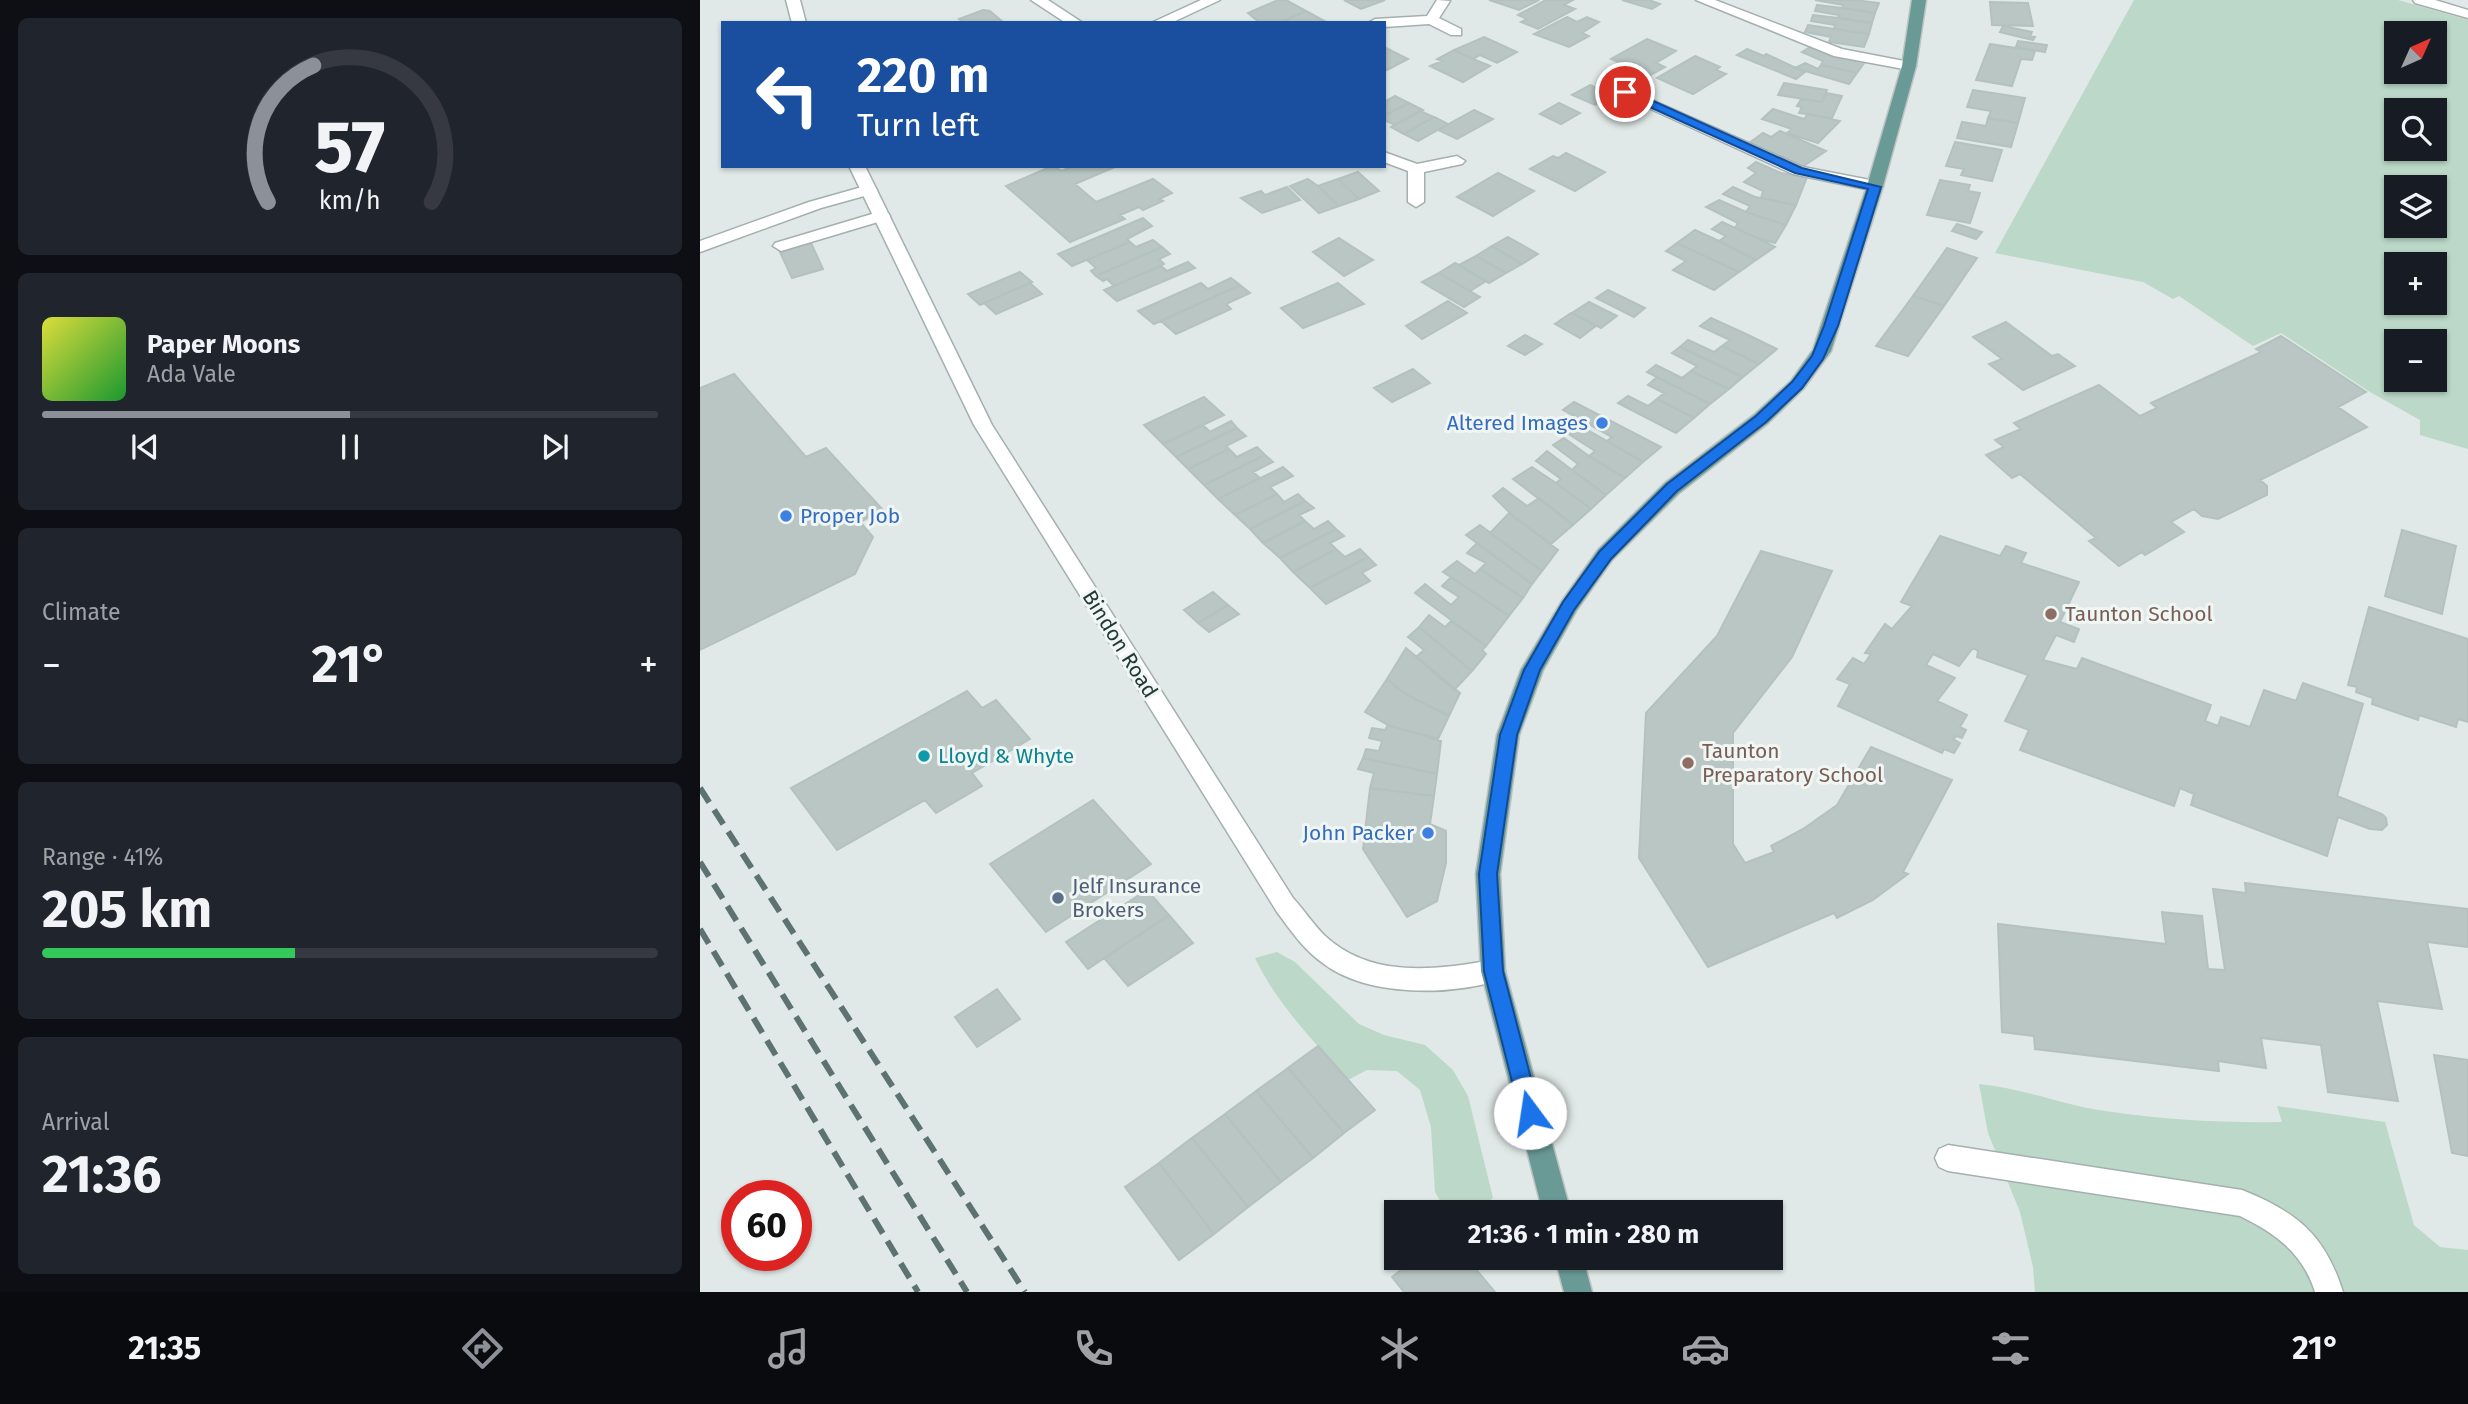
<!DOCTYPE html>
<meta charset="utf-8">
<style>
:root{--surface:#171b24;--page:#20242c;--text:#f1f3f6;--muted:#9ea1a6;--line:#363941;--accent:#8c9099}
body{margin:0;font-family:"Fira Sans",sans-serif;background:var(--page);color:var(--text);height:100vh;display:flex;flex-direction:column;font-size:26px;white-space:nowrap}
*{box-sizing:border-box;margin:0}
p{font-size:23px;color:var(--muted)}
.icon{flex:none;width:38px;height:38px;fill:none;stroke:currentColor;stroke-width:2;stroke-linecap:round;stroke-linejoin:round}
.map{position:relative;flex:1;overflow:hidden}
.panel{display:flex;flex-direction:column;gap:18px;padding:18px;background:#0d0f14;width:700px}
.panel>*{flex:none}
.guide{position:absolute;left:21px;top:21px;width:665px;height:147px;border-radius:0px;box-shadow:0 2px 5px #0004;background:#1a4fa0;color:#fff;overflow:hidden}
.needle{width:46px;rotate:45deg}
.fabs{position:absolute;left:1684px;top:21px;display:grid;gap:14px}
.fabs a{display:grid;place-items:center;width:63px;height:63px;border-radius:0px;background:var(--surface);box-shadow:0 2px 5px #0004;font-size:35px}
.speed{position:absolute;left:21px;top:1180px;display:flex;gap:14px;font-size:35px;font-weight:700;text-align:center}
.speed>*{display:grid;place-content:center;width:91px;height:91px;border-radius:50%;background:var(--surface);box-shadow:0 2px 5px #0004;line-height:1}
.speed .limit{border:10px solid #d22;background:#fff;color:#111}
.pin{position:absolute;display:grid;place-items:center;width:60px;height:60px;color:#fff;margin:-30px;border:4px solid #fff;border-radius:50%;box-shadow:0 2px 7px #0007}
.me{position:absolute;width:77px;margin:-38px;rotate:346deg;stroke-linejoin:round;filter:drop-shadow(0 0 5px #0008)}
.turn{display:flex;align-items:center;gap:24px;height:147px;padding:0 21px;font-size:32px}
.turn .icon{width:91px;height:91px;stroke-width:2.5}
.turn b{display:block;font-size:49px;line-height:60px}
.big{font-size:52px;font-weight:700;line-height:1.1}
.panel .card{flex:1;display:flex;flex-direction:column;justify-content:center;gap:10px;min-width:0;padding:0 24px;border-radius:10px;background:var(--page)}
.panel .dial{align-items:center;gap:0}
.dial svg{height:182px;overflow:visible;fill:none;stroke:var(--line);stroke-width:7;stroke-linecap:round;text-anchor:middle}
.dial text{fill:var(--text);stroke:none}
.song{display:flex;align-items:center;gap:21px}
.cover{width:84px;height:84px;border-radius:10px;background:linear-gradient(135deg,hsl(60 70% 55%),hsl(130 70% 35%))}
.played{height:7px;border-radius:4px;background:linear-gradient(90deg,var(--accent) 50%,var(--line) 50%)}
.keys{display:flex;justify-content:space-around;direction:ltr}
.heat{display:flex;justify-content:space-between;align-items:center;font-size:38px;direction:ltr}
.charge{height:10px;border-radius:5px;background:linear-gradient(90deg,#34c759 41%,var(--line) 0)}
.trip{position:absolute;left:684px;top:1200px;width:399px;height:70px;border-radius:0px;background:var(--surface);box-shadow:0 2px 5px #0004;font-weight:700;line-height:70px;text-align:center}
.tab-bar{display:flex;height:112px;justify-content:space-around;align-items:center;background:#090b0e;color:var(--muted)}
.tab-bar .icon{width:49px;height:49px}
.tab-bar .current{color:var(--accent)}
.tab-bar b{font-size:32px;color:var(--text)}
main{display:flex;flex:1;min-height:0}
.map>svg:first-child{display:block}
.green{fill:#bbd8c8;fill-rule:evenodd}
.building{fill:#b9c6c3;stroke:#b4c2bf;stroke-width:2}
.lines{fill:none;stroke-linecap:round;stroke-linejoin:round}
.service-casing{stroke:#a4b0ae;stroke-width:3}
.minor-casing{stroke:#a4b0ae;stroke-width:3}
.primary-casing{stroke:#bdc3c3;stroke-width:3}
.service{fill:#fff;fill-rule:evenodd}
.minor{fill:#fff;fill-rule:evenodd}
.primary{fill:#6a9a96;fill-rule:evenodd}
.rail{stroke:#5d7371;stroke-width:6;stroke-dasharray:17 9;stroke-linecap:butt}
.route{fill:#1a73e8;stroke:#114b97;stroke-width:2}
.shop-dot{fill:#3f7fe0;stroke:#f0f6f4;stroke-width:2.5}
.education-dot{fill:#8d6e63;stroke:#f0f6f4;stroke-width:2.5}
.culture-dot{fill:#0f9aa8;stroke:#f0f6f4;stroke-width:2.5}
.service-dot{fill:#5c6f8a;stroke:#f0f6f4;stroke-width:2.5}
.labels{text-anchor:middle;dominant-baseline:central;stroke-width:6;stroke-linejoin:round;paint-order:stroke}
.shop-label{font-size:21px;fill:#366cbe;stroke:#f0f6f4;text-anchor:end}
.education-label{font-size:21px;fill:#785e54;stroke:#f0f6f4;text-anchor:start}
.street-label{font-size:21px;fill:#233836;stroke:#f0f6f4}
.culture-label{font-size:21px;fill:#0d838f;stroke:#f0f6f4;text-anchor:start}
.service-label{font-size:21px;fill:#4e5e75;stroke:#f0f6f4;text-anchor:start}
</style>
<main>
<section class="panel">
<div class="card dial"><svg viewBox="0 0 100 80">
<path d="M14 69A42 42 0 1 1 86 69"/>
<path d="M14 69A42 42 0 0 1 34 9" stroke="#8c9099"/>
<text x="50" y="56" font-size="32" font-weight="700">57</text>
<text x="50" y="72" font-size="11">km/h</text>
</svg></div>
<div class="card">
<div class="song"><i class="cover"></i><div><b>Paper Moons</b><p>Ada Vale</p></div></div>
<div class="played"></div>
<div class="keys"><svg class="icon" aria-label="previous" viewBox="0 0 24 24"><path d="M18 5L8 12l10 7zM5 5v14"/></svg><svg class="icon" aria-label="pause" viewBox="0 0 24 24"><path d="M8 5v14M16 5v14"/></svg><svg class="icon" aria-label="next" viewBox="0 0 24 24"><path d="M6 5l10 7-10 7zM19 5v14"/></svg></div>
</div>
<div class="card"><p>Climate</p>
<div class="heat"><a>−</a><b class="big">21°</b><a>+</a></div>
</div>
<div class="card"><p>Range · 41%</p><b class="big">205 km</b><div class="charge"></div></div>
<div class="card"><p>Arrival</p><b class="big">21:36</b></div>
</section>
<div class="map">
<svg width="1768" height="1292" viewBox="0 0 1768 1292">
<rect width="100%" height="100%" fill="#e0e9e7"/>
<path class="green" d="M1434 0H1698L1768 20V449L1720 435V420L1670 392 1581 333 1553 346 1479 296 1473 299 1443 282 1295 253ZM1696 33H1734V72H1696ZM1696 110H1734V149H1696ZM1696 187H1734V226H1696ZM1696 264H1734V303H1696ZM1696 341H1734V380H1696Z
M577 952 595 962 659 1024 684 1035 725 1045 753 1070 768 1096 793 1198 774 1213H747L735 1192 731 1127 720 1090 697 1071 667 1070 648 1080C615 1043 576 1003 555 958Z
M1279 1084C1323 1088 1362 1105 1405 1111 1464 1120 1523 1123 1582 1122L1577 1106 1685 1122 1714 1225 1740 1247 1768 1250V1292H1335L1333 1267 1320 1212 1288 1133Z"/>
<path class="building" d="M578 0H586L606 11 579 23H560L548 13Z
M644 0H685L661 9Z
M789 0H839L819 10Z
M846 0H873L864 5 875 9 838 29 821 22 827 19 818 15Z
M922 0H949L960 4 952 9Z
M1115 0H1154L1179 3 1175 13 1142 8 1143 5Z
M1290 2 1328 3 1333 26 1292 25Z
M1117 5 1142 8 1175 13 1172 23 1138 18 1139 15 1115 11Z
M283 10 290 11 304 23H264L259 19Z
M606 11 628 23H579Z
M1113 15 1138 18 1172 23 1169 34 1134 29 1135 25 1111 21Z
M867 17 877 22 887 17 899 22 882 33 889 36 869 47 834 34Z
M1108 25 1134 29 1169 34 1164 47 1129 42 1131 37 1105 32Z
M1303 26 1332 32 1330 36 1335 37 1333 40 1300 32Z
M784 37 817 52 797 63 780 55 773 59 754 50Z
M947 39 976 51 956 63 965 67 949 76 911 59Z
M1318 41 1347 45 1345 52 1316 47Z
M1290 44 1335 51 1332 60 1321 59 1312 86 1276 80Z
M1112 46 1129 54 1165 62 1157 73 1121 65 1123 61 1102 52Z
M684 47 708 59 687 70 684 68Z
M1047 49 1064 56 1066 54 1105 72 1096 79 1037 55Z
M754 50 773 59 790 66 763 82 730 66 742 61 737 59Z
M995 56 1020 67 1016 70 1026 74 993 94 957 78Z
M1105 63 1118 69 1121 65 1157 73 1149 84 1095 68Z
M1084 83 1127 90 1122 102 1078 95Z
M890 85 913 95 895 105 872 95Z
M1273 90 1325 98 1318 123 1288 118 1291 111 1267 107Z
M1126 93 1142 96 1132 118 1099 113 1102 107 1097 106 1101 99 1122 102Z
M695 96 709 103 684 116V102Z
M709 103 723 110 695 125 684 120V116Z
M859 103 880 113 861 124 840 114Z
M1073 109 1104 119 1108 114 1140 121 1118 143 1087 133 1092 129 1062 119Z
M774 110 793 119 757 139 738 130Z
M720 111 734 117 704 134 691 127Z
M734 117 748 124 718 141 704 134Z
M1288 118 1318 123 1311 147 1257 138 1262 122 1286 126Z
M1080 131 1126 151 1102 167 1049 143 1063 133 1071 137Z
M1255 142 1302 150 1292 181 1261 175 1264 169 1246 166Z
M866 153 905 172 875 191 830 169 853 156 858 158Z
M1056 162 1081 173 1107 177 1096 205 1061 198 1063 191 1044 182 1056 173 1048 168Z
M352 166 362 171 372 166H417L375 184 396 202 453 179 472 193 459 199 463 201 443 210 439 207 420 215 425 219 370 242 306 186Z
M658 172 659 173 679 191 659 199 638 179Z
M798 173 834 191 793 216 757 197Z
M608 179 618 186 639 206 619 213 590 186Z
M638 179 659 199 639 206 618 186Z
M1240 180 1270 185 1268 191 1280 193 1270 223 1227 215Z
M587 187 600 200 562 213 541 198 561 191 565 195Z
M1033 187 1055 197 1096 205 1086 225 1046 212 1050 206 1023 194Z
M1019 200 1046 212 1086 225 1075 243 1057 238 1035 228 1038 223 1006 207Z
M443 218 452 226 427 239 430 242 372 266 358 254Z
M1022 222 1057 238 1075 247 1056 260 1019 241 1026 236 1012 229Z
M1257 224 1282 232 1276 239 1252 231Z
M995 230 1019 241 1056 260 1039 272 977 243Z
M808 237 838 254 822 264 792 246Z
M639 238 673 260 644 276 613 252Z
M453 240 462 247 396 276 391 271 396 268 387 260 430 242 436 247Z
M111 243 123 269 92 278 80 252Z
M977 243 1039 272 1014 290 973 270 986 261 966 251Z
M792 246 822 264 806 273 776 256Z
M462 247 470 254 459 259 464 264 414 286 407 279 403 281 396 276Z
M1247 248 1277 258 1244 306 1213 296Z
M776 256 806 273 789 283 759 265Z
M488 262 495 268 417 301 404 290 461 266 467 271Z
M755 263 759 265 786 281 770 291 739 273Z
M320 272 332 282 280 305 268 294Z
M739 273 770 291 780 297 764 307 722 282Z
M531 278 540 285 454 324 438 311 501 283 508 289Z
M330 283 342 294 296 314 284 303Z
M638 283 664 304 603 328 581 308Z
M540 285 550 293 526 304 531 309 476 334 461 321Z
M908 290 945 308 934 317 896 298Z
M1213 296 1244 306 1208 356 1176 346Z
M748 301 767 313 722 339 706 326Z
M889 302 917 316 901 328 872 313Z
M871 313H872L896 326 880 338 855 324Z
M1011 318 1046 334 1077 349 1059 364 1022 346 1030 340 1000 326Z
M1306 322 1352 356 1358 354 1375 366 1323 390 1289 364 1302 359 1273 337Z
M825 335 842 344 825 355 808 346Z
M1581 336 1666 392 1638 407 1667 427 1560 480 1567 486V495L1518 519 1502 516 1494 509 1471 522 1484 532 1445 555 1442 552 1419 566 1389 541 1396 538 1320 474 1312 478 1286 455 1304 447 1295 440 1321 429 1314 423 1399 385 1440 416 1457 408 1451 403 1561 352 1556 349Z
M988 340 1014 352 1022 346 1059 364 1043 377 980 347Z
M980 347 1043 377 1029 389 991 371 997 366 972 353Z
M956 365 982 378 991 371 1029 389 1010 404 947 372Z
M713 369 730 383 692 402 674 388Z
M34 374 106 457 126 448 183 510 160 522 173 537 155 574 0 650V388Z
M957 377 1010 404 994 418 957 399 964 393 948 385Z
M928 396 948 406 957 399 994 418 976 433 918 403Z
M504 397 524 415 463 444 444 425Z
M874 402 961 447 943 462 907 441 912 437 863 410Z
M531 421 537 428 476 457 463 444 503 425 510 432Z
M879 425 907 441 943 462 925 478 889 456 895 451 867 433Z
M537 428 546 436 526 446 529 449 488 469 476 457Z
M864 438 889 456 925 478 906 495 872 470 878 464 853 445Z
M557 447 565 455 504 485 488 469 529 449 537 457Z
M847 451 872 470 906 495 891 509 856 483 861 479 836 461Z
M565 455 573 462 553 472 560 478 518 499 504 485Z
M583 467 593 476 570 487 577 494 535 515 518 499Z
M832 467 856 483 891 509 873 525 813 479Z
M803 488 827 506 839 498 873 525 851 544 814 517 793 496Z
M577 494 584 502 598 494 605 501 550 529 535 515Z
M605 501 614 508 599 515 605 521 563 543 550 529Z
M809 513 858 550 842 571 790 533Z
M605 521 614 529 628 521 636 529 580 558 563 543Z
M780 525 842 571 832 584 766 535Z
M636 529 644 536 630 543 636 549 593 572 580 558Z
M1702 530 1756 546 1742 614 1685 596Z
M1240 536 1300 556 1306 546 1326 553 1321 563 1379 582 1360 622 1379 629 1374 642 1356 635 1343 660 1377 669 1382 658 1511 705 1505 721 1518 726 1521 717 1550 727 1564 690 1596 701 1603 683 1663 704 1637 796 1682 814 1686 818 1687 825 1682 830 1670 829 1638 817 1627 856 1491 805 1494 794 1480 788 1474 806 1320 750 1329 730 1305 721 1328 675 1277 657 1278 651 1273 648 1259 666 1233 654 1226 665 1255 678 1237 701 1267 715 1260 727 1266 730 1262 738 1257 736 1253 739 1260 743 1254 753 1244 749 1242 753 1138 706 1150 684 1137 679 1153 658 1164 664 1171 654 1165 653 1185 624 1192 629 1212 606 1201 602Z
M777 543 832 584 823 598 780 569 786 563 767 553Z
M636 549 645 557 660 549 668 557 610 588 593 572Z
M1061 551 1132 571 1092 657 1033 733V844L1045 863 1074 852 1071 846 1103 829 1137 805 1171 747 1252 780 1203 872 1208 874 1173 900 1137 918 1134 913 1008 967 939 858 946 713 1017 636Z
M668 557 676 565 662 573 670 581 626 604 610 588Z
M757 561 775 574 780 569 823 598 809 616 743 572Z
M751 577 809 616 786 646 715 593 725 584 751 605 759 597 742 586Z
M513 592 528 605 498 623 484 610Z
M528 605 539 614 509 632 498 623Z
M1669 607 1768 639V722L1758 719 1756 727 1719 715 1718 720 1672 704 1673 698 1656 692 1657 687 1648 685Z
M729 615 745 627 751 621 786 646 782 650 786 654 772 671 719 627Z
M719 627 772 671 754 690 716 657 724 650 708 637Z
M706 648 760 693 749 716 705 694 687 679Z
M687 679 705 694 749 716 738 739 688 725 665 712Z
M267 691 282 708 296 700 330 739 272 773 282 786 236 813 225 800 137 850 91 788Z
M688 725 741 741 737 774 663 758 666 749 679 751 682 741 669 738 672 728 685 730Z
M663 758 737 774 734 796 670 788 674 773 658 769Z
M670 788 734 796 730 824 746 831V863L737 901 707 917 663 849Z
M393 800 451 864 346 932 290 864Z
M1545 883 1768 909V947L1727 942 1742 1009 1677 1001 1698 1101 1628 1092 1621 1045 1561 1038 1566 1068 1518 1061 1519 1071 1335 1049 1334 1036 1302 1032 1298 924 1466 944 1462 912 1502 916 1508 969 1525 970 1513 889 1546 893Z
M447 890 469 915 388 969 366 942Z
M469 915 493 943 428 986 404 958Z
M297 989 320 1019 277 1047 255 1017Z
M618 1046 675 1110 644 1133 588 1068Z
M1734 1055 1768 1060V1156L1752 1153Z
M588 1068 644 1133 613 1158 556 1091Z
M556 1091 613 1158 581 1182 525 1114Z
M525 1114 581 1182 548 1207 492 1138Z
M492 1138 548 1207 514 1234 459 1163Z
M459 1163 514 1234 479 1260 425 1187Z
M716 1258H757L763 1266 769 1261 795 1292H704L692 1277Z"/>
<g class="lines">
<g class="service-casing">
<path id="service" d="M996 0H1015L1142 49 1209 62 1216 66 1209 70 1134 56Z
M925 88 1103 167 1175 181 1183 186 1175 191 1093 174 920 95 918 92 920 89Z
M169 185 175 187 177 190 175 193 121 208 0 252V241L109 202Z
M182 211 188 213 190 216 188 219 81 251 73 246 75 243Z
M1248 1145 1542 1190C1597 1212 1625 1235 1643 1292H1615C1603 1253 1575 1233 1540 1216L1248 1171 1239 1167 1235 1158 1239 1149Z"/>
</g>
<g class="minor-casing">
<path id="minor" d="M86 0H100L106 23H92Z
M331 0H348L383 23H366Z
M501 0H520L471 23H451Z
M737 0 750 1 739 18 761 29V35H751L729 24 684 27V23H668L675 19 727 16Z
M1713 0H1735L1768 10V18L1715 3Z
M684 152 717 164 757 156 765 161 762 164 724 172V202L716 207 708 202V171L684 162Z
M149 166H165L292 425 593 898C604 910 613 924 624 935 671 979 735 970 793 960L802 963 805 971 802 979C752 996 668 997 624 964 604 950 591 931 577 912L274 425Z"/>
</g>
<g class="primary-casing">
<path id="primary" d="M1212 0H1226L1216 66 1183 186 1131 351 1103 389 1068 423 979 493 912 560 876 611 843 670 819 735 800 874 805 971 871 1213H843L781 971 776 874 797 735 821 670 862 601 898 550 965 483 1054 415 1091 381 1113 350 1167 186 1202 66Z
M855 1258H883L892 1292H864Z"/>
</g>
<use href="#service" class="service"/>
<use href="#minor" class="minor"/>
<use href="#primary" class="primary"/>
<path class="rail" d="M0 788 325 1292
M0 862 267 1292
M0 929 218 1292"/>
</g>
<path class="route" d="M921 90H929L1102 168 1181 187 1138 326 1123 359 1102 388 1066 422 977 491 911 559 874 610 840 670 817 735 797 874 803 971 840 1113 837 1120 830 1123 823 1120 820 1113 784 971 779 874 800 735 824 670 863 602 900 551 967 484 1056 416 1092 382 1112 356 1124 326 1168 189 1095 173 921 94Z"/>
<g class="shop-dot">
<circle cx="902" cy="423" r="7"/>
<circle cx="86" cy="516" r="7"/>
<circle cx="728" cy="833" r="7"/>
</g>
<g class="education-dot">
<circle cx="1351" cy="614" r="7"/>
<circle cx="988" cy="763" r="7"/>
</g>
<circle class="culture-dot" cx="224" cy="756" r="7"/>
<circle class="service-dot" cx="358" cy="898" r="7"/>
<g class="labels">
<g class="shop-label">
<text x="888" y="423">Altered Images</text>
<text x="100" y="516" text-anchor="start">Proper Job</text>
<text x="714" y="833">John Packer</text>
</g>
<g class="education-label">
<text x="1365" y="614">Taunton School</text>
<text x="1002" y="751">Taunton<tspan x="1002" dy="24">Preparatory School</tspan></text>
</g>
<g class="street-label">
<text transform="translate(420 644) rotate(58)">Bindon Road</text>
</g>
<g class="culture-label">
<text x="238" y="756">Lloyd &amp; Whyte</text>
</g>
<g class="service-label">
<text x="372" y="886">Jelf Insurance<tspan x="372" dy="24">Brokers</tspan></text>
</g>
</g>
</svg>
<div class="fabs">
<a><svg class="needle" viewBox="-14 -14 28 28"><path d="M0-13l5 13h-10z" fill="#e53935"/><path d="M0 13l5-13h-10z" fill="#9ea1a6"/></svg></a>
<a><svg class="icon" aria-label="search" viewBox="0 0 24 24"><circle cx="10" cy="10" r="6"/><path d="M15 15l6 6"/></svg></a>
<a><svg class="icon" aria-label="layers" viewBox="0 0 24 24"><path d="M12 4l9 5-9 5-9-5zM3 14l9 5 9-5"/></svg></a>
<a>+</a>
<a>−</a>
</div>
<div class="speed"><div class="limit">60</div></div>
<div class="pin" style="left:925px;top:92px;background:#d93025"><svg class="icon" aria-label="arrive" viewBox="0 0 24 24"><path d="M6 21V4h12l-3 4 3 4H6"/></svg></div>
<svg class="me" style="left:830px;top:1113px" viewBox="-20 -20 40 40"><circle r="19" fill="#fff"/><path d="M0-13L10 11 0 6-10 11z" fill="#1a73e8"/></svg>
<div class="trip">21:36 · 1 min · 280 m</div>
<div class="guide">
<div class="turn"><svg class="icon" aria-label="left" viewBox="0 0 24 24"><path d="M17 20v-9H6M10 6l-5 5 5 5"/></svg><div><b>220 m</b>Turn left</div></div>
</div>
</div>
</main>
<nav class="tab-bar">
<b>21:35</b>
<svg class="icon current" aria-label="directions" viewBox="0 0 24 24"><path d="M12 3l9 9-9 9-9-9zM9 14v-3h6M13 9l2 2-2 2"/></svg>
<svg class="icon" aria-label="music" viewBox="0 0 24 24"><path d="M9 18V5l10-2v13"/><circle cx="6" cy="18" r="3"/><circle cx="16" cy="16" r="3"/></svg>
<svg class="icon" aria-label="phone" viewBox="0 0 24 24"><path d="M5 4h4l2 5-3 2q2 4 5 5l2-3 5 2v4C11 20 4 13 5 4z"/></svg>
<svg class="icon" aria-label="climate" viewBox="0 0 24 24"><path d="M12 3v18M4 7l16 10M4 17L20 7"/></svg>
<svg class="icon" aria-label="car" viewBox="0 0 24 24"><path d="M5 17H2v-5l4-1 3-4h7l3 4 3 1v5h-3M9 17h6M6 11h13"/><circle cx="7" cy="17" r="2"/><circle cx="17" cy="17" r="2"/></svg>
<svg class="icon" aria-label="filters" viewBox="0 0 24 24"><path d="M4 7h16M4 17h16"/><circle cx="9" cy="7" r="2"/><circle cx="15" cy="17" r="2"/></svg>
<b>21°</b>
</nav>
